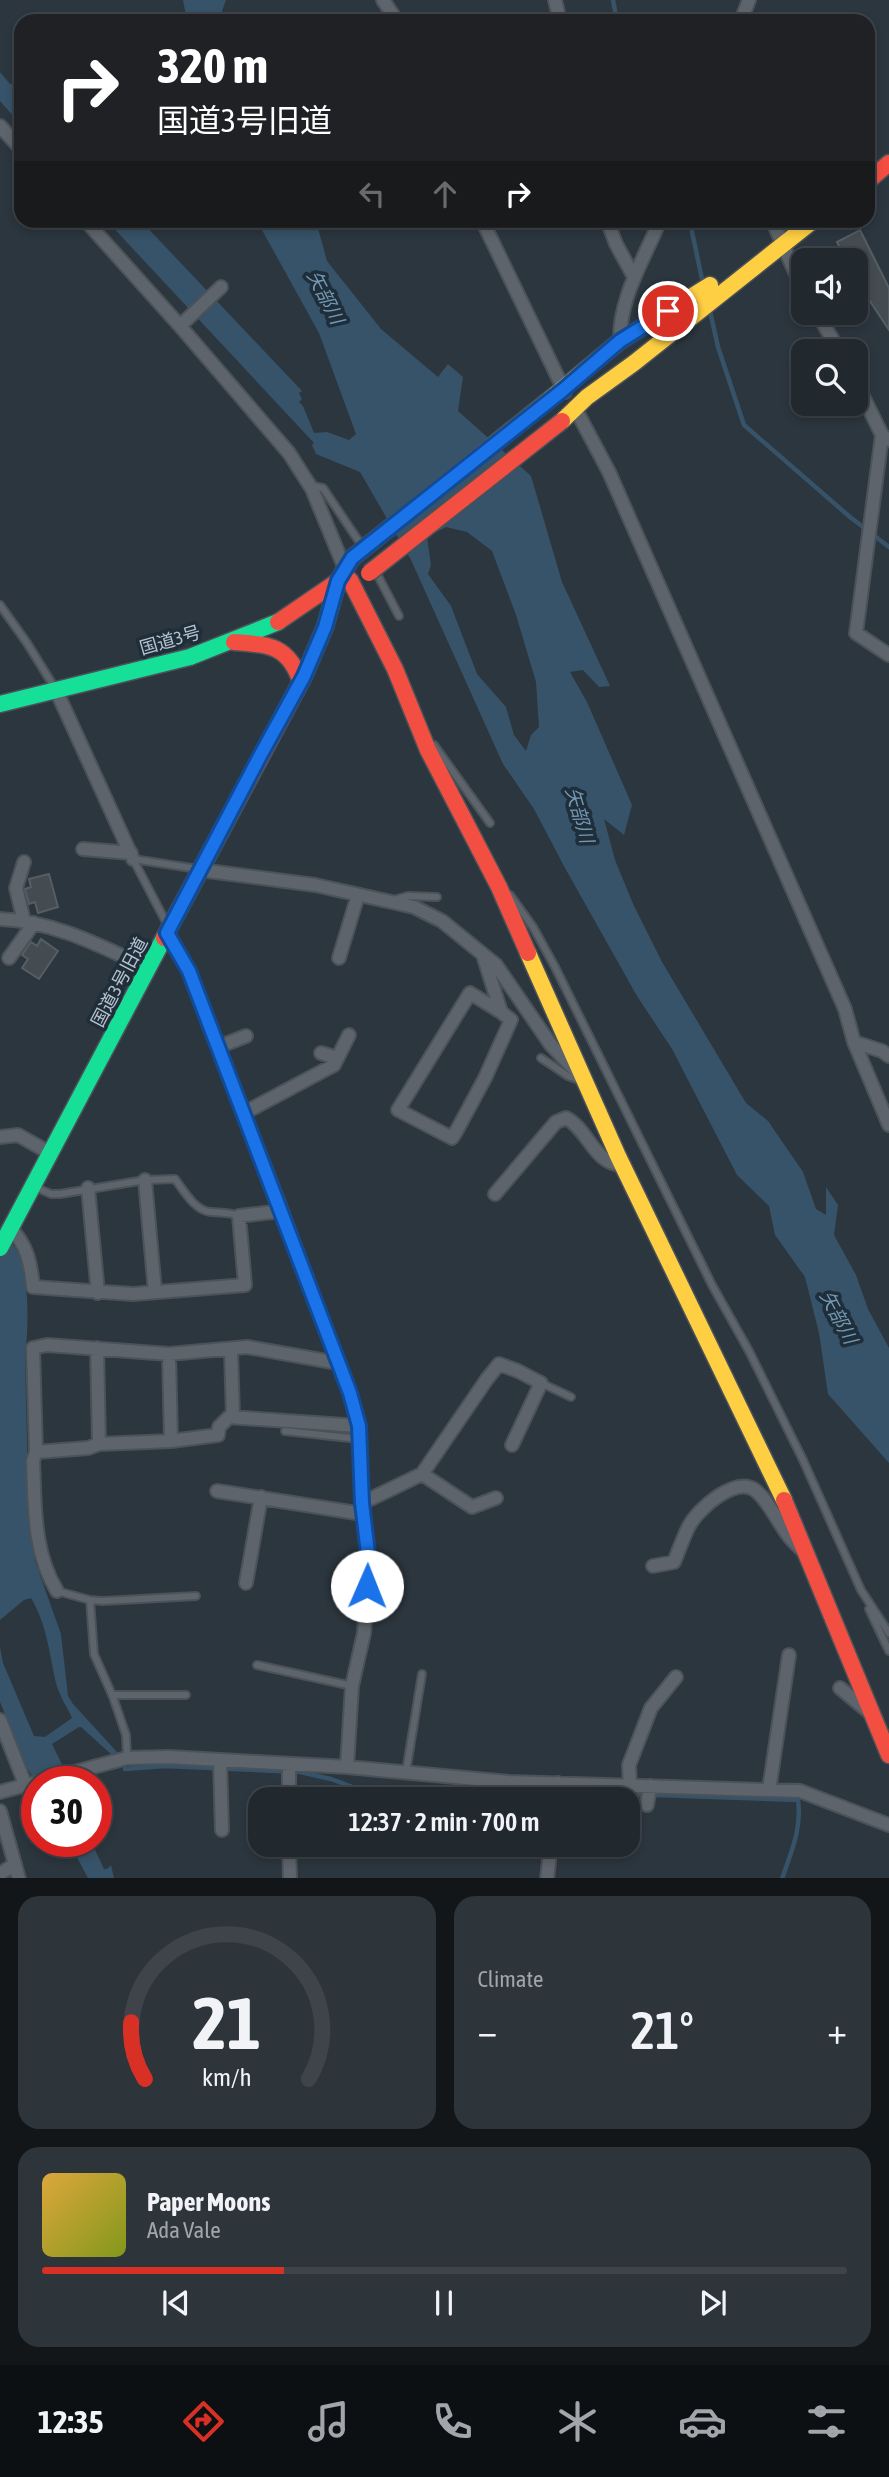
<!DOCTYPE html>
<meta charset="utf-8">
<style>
:root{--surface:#21282e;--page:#2d343a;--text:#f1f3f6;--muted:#a2a6aa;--line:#3e444a;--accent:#d93025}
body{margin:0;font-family:"Asap Condensed","Noto Sans JP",sans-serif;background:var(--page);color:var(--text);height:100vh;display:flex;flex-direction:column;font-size:26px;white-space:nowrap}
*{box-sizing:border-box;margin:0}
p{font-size:23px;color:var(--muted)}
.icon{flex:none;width:38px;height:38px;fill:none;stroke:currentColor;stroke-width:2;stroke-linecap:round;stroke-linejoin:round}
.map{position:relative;height:1878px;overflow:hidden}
.drawer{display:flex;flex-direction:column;gap:18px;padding:18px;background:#121619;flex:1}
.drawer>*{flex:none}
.guide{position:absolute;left:14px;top:14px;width:861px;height:214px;border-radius:21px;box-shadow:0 4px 10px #0003,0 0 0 2px var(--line);background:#202124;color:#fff;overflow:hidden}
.controls{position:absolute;left:791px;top:248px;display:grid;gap:14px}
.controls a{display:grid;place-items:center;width:77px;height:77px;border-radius:14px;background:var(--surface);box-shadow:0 4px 10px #0003,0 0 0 2px var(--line);font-size:35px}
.speed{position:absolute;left:21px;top:1766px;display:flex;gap:14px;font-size:35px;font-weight:700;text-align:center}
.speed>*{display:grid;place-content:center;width:91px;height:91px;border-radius:50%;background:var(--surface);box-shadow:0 4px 10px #0003,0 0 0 2px var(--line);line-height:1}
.speed .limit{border:10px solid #d22;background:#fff;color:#111}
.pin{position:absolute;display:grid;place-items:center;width:60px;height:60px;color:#fff;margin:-30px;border:4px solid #fff;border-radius:50%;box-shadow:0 2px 7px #0007}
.me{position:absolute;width:77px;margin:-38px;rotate:1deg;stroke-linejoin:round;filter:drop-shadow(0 0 5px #0008)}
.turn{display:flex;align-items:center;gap:24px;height:147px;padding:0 28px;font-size:32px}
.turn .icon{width:91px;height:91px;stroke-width:2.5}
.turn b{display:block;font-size:49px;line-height:60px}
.lanes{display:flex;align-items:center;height:66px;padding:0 28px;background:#0003;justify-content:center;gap:35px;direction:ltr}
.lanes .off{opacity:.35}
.big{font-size:52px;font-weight:600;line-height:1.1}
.drawer .card{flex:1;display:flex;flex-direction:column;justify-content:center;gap:10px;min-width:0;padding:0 24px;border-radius:21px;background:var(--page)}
.drawer .dial{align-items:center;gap:0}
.dial svg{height:182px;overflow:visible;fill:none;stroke:var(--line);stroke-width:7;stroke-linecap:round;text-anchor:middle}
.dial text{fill:var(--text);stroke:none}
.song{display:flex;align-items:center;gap:21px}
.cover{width:84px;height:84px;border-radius:10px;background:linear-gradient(135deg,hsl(40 70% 55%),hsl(70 70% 35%))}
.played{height:7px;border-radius:4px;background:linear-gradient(90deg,var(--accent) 30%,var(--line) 30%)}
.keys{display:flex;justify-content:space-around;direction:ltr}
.heat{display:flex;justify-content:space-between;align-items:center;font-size:38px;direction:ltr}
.drawer .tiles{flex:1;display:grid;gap:18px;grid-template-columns:1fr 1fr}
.card:last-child{grid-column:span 2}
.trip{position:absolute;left:248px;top:1787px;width:392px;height:70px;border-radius:21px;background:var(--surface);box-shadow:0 4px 10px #0003,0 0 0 2px var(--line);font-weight:600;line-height:70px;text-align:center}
.menu{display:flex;height:112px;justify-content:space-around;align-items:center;background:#0d1012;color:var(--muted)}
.menu .icon{width:49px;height:49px}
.menu .selected{color:var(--accent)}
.menu b{font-size:32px;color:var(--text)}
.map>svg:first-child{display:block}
.water{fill:#375369;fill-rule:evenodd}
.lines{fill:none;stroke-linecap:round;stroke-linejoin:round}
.stream{stroke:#375369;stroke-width:4.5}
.building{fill:#444c52;stroke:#555e65;stroke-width:2}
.lane-casing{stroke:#4b5258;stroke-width:10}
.street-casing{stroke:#4b5258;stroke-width:16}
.fast-casing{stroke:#4b5258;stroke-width:19}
.slow-casing{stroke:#4b5258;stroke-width:19}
.jam-casing{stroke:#4b5258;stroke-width:19}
.lane{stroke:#5e646b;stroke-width:6}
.street{stroke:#5e646b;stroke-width:12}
.fast{stroke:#16e098;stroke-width:16}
.slow{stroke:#ffcf43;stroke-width:16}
.jam{stroke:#f24e42;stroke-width:16}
.slow-bridge-casing{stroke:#4a5259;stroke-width:19;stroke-linecap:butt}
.jam-bridge-casing{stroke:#4a5259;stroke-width:19;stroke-linecap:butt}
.slow-bridge{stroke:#ffcf43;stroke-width:16}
.jam-bridge{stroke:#f24e42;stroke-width:16}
.route-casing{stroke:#114b97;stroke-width:18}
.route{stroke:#1a73e8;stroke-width:12}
.labels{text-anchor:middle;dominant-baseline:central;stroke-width:7;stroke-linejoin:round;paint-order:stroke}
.street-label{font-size:18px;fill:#b8c3ce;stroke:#1e2e3a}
.water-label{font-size:19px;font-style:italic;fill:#7598b3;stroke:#1e2e3a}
</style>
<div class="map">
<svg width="889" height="1879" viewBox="0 0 889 1879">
<rect width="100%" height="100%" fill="#2c363e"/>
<path class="water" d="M183 0H226L222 11 226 21H187Z
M0 72 10 84 16 83 21 89V125L0 101Z
M107 221H141L302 391 299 393 302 399 299 402 303 406 314 433 327 432 349 440 356 434 319 333 257 221H316L327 261 381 329 438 377 448 364 463 377 458 411 531 476 562 582 610 686 599 687 583 670 570 672 587 702 632 805 624 835 604 819 615 860 634 906 662 962 746 1103 768 1121 803 1172 816 1209 826 1215V1187L838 1205 834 1235 856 1275 868 1309 889 1348V1463L828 1394 819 1333 805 1277 775 1235 769 1206 737 1175 672 1049 637 996 565 868 534 809 503 764 411 560 360 472 316 454 312 445 314 443ZM446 527 467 532 492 551 516 615 536 682 539 727 531 735 526 751 514 735 506 707 477 674 451 606 428 574 431 565 427 537Z
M0 1228C6 1237 15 1246 19 1255 29 1281 29 1326 25 1353L29 1530 35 1561 61 1634 68 1696 73 1704 117 1752 113 1756 81 1727H79L52 1744 70 1781 37 1782V1784L26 1766 0 1702V1647L3 1663 34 1736 45 1737 72 1718C67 1707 59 1695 56 1683 49 1652 47 1625 31 1598L24 1600 0 1620Z
M68 1841H91L104 1869H107L111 1865 114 1878H88Z"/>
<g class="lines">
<path class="stream" d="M613 0 617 21
M685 220 691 227 702 279
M710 311 718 347 744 425 850 517 889 547
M125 1769 165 1766 300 1772 331 1779 355 1788 408 1794 489 1797 539 1791 798 1800C802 1829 791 1852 782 1879"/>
</g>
<path class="building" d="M860 230 889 288V330L856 280V261H846L837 242Z
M49 874 58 907 38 913 35 902 29 904 25 889 31 887 29 879Z
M41 939 58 951 39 979 22 968 28 959 22 955 31 942 37 946Z"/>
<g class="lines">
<g class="lane-casing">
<path id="lane" d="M313 486 323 488 360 543
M377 574 399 616
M0 605 27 643 53 685
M434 745 490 823
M133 859 168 926
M133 859 198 869
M510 895 533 927 555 967 712 1285 749 1351 803 1460 861 1590 889 1633
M394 900 408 896 437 897
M541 1058 568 1076 579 1080
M35 1187 51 1194H60L145 1180 175 1179C184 1191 195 1211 211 1212 222 1213 229 1212 239 1216
M541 1383 571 1397
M285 1431 359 1439
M57 1591 90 1600 94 1654 113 1697 126 1735 127 1758
M90 1600 103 1601 196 1596
M869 1609 889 1651
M257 1665 352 1686
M112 1695H186
M406 1772 422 1674
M500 1844 551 1847"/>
</g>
<g class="street-casing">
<path id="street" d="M383 0 397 21
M555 0 560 21
M741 21 749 0
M0 126 21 149
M85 220 180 326 289 453 312 489 345 569
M482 220 565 392
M607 220 616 244 634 277
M772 220 803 290
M817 313 840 352
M180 326 221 287
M620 342C619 297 644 260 660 220
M856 382 882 435 889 440
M575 408 609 472 845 1009 854 1042 889 1125
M882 435 856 633 889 655
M56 690 133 859
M83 849 131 853
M24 862 16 888 24 921
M200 870 315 885 414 907 442 921 496 965 551 1045 576 1071
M0 919C53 921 101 946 148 968
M167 933 189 971 278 1201 350 1393 359 1426 362 1503 369 1562 364 1633 352 1686 347 1767
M9 958 34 923
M339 958 358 895
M484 958 501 1012 511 1020 485 1078 457 1130 452 1138 398 1110 470 993 501 1012
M854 1042 882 1051 889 1056
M218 1047 246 1036
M321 1053 337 1058
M244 1113 334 1065 349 1035
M0 1137 18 1135 50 1153
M145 1180 155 1292
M88 1188 98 1293
M495 1194 556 1122 566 1118C588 1129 594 1164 622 1165
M10 1228C27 1244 31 1264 33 1287L133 1294 245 1285 239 1216 282 1211
M97 1348 99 1444
M231 1350 233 1417
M169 1354 171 1441
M338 1363 247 1347 169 1354 47 1345 33 1348 36 1452 88 1448 99 1444 171 1441 218 1435 219 1427 229 1417 359 1426
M36 1452 33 1461C35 1506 33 1552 57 1591
M422 1474 472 1507 496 1498
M217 1491 363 1514
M362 1503 422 1474 487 1379 499 1364 518 1371 541 1383 512 1445
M653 1566 674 1562C679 1550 683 1538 689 1526 698 1509 735 1476 755 1490 769 1501 777 1521 788 1535 792 1541 798 1546 803 1551
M246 1583 261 1497
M840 1688 869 1712
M0 1720 25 1784
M220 1760 222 1830
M289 1764V1799
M630 1785 629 1765 651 1708 676 1677
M769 1790 789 1655
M0 1792 127 1758 168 1757 347 1767 509 1782 800 1791 889 1825
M556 1799 558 1783
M647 1805 650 1786
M0 1811 19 1879
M289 1844 290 1879
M0 1874 15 1864
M547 1879 551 1844"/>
</g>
<g class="fast-casing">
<path id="fast" d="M0 704 190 657 278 622
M0 1248 164 938"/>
</g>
<g class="slow-casing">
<path id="slow" d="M549 400 620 341 710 285
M562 421 587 397 634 363 814 220
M528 953 618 1156 784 1500"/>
</g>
<g class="jam-casing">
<path id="jam" d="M868 181 889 163
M350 580 395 669 428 750 499 887 528 953
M278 622 338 581 352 558
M234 642C270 645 288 645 301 682
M164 938 304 676 325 627 338 581
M784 1500 889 1755"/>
</g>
<use href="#lane" class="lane"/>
<use href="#street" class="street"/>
<use href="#fast" class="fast"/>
<use href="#slow" class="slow"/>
<use href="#jam" class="jam"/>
<g class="slow-bridge-casing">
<path id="slow-bridge" d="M352 558 549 400"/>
</g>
<g class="jam-bridge-casing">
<path id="jam-bridge" d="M369 573 562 421"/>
</g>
<use href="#slow-bridge" class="slow-bridge"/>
<use href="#jam-bridge" class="jam-bridge"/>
</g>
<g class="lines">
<g class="route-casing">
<path id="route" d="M367 1586 369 1562 362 1503 359 1426 350 1393 189 971 167 933 260 756 304 676 325 627 338 581 352 558 563 390 620 341 668 311"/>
</g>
<use href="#route" class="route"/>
</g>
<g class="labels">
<g class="street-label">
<text transform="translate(170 640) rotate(-16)">国道3号</text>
<text transform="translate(119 982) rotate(-62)">国道3号旧道</text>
</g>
<g class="water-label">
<text transform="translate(326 297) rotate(63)">矢部川</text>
<text transform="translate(580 815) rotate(74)">矢部川</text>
<text transform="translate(839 1317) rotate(62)">矢部川</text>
</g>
</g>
</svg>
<div class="controls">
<a><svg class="icon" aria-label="sound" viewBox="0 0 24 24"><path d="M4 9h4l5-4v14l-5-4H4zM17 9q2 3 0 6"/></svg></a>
<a><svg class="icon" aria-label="search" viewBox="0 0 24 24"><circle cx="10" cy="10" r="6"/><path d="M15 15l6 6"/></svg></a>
</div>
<div class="speed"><div class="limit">30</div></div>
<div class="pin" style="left:668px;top:311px;background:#d93025"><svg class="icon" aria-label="arrive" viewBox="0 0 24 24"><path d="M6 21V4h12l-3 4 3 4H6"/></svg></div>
<svg class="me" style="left:367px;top:1586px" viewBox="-20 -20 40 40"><circle r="19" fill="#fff"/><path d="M0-13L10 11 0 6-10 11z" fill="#1a73e8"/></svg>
<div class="trip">12:37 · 2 min · 700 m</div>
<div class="guide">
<div class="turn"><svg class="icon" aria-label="right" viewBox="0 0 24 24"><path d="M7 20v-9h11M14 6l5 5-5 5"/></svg><div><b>320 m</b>国道3号旧道</div></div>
<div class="lanes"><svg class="icon off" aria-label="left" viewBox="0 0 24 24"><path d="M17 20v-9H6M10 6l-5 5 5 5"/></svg><svg class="icon off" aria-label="ahead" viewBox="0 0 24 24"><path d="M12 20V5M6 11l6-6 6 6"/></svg><svg class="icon" aria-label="right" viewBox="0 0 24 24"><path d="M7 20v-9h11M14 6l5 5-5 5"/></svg></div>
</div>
</div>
<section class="drawer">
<div class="tiles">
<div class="card dial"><svg viewBox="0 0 100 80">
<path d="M14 69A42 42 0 1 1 86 69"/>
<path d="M14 69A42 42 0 0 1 8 44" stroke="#d93025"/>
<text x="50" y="56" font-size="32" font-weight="700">21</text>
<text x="50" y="72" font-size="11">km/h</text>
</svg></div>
<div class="card"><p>Climate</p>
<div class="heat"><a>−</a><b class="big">21°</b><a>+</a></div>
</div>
<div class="card">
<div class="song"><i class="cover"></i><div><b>Paper Moons</b><p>Ada Vale</p></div></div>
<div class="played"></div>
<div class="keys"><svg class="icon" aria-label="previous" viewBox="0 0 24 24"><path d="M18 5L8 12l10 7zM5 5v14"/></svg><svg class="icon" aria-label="pause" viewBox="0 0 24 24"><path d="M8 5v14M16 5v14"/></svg><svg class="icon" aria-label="next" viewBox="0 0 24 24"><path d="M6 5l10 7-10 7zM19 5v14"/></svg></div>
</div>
</div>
</section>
<nav class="menu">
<b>12:35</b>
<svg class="icon selected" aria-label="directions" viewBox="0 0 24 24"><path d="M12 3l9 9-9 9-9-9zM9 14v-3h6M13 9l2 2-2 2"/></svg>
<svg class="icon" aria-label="music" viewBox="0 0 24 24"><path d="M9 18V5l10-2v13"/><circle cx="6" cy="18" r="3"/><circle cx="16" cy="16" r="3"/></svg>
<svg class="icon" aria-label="phone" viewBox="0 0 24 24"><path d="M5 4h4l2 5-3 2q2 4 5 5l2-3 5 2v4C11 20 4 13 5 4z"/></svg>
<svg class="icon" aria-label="climate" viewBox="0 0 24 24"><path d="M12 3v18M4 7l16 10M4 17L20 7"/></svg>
<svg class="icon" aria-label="car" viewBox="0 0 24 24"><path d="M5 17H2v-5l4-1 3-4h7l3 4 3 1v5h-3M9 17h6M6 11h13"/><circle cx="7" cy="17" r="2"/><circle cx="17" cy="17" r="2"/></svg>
<svg class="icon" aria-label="filters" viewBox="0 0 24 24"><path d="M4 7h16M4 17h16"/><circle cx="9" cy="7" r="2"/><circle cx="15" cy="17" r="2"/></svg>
</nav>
